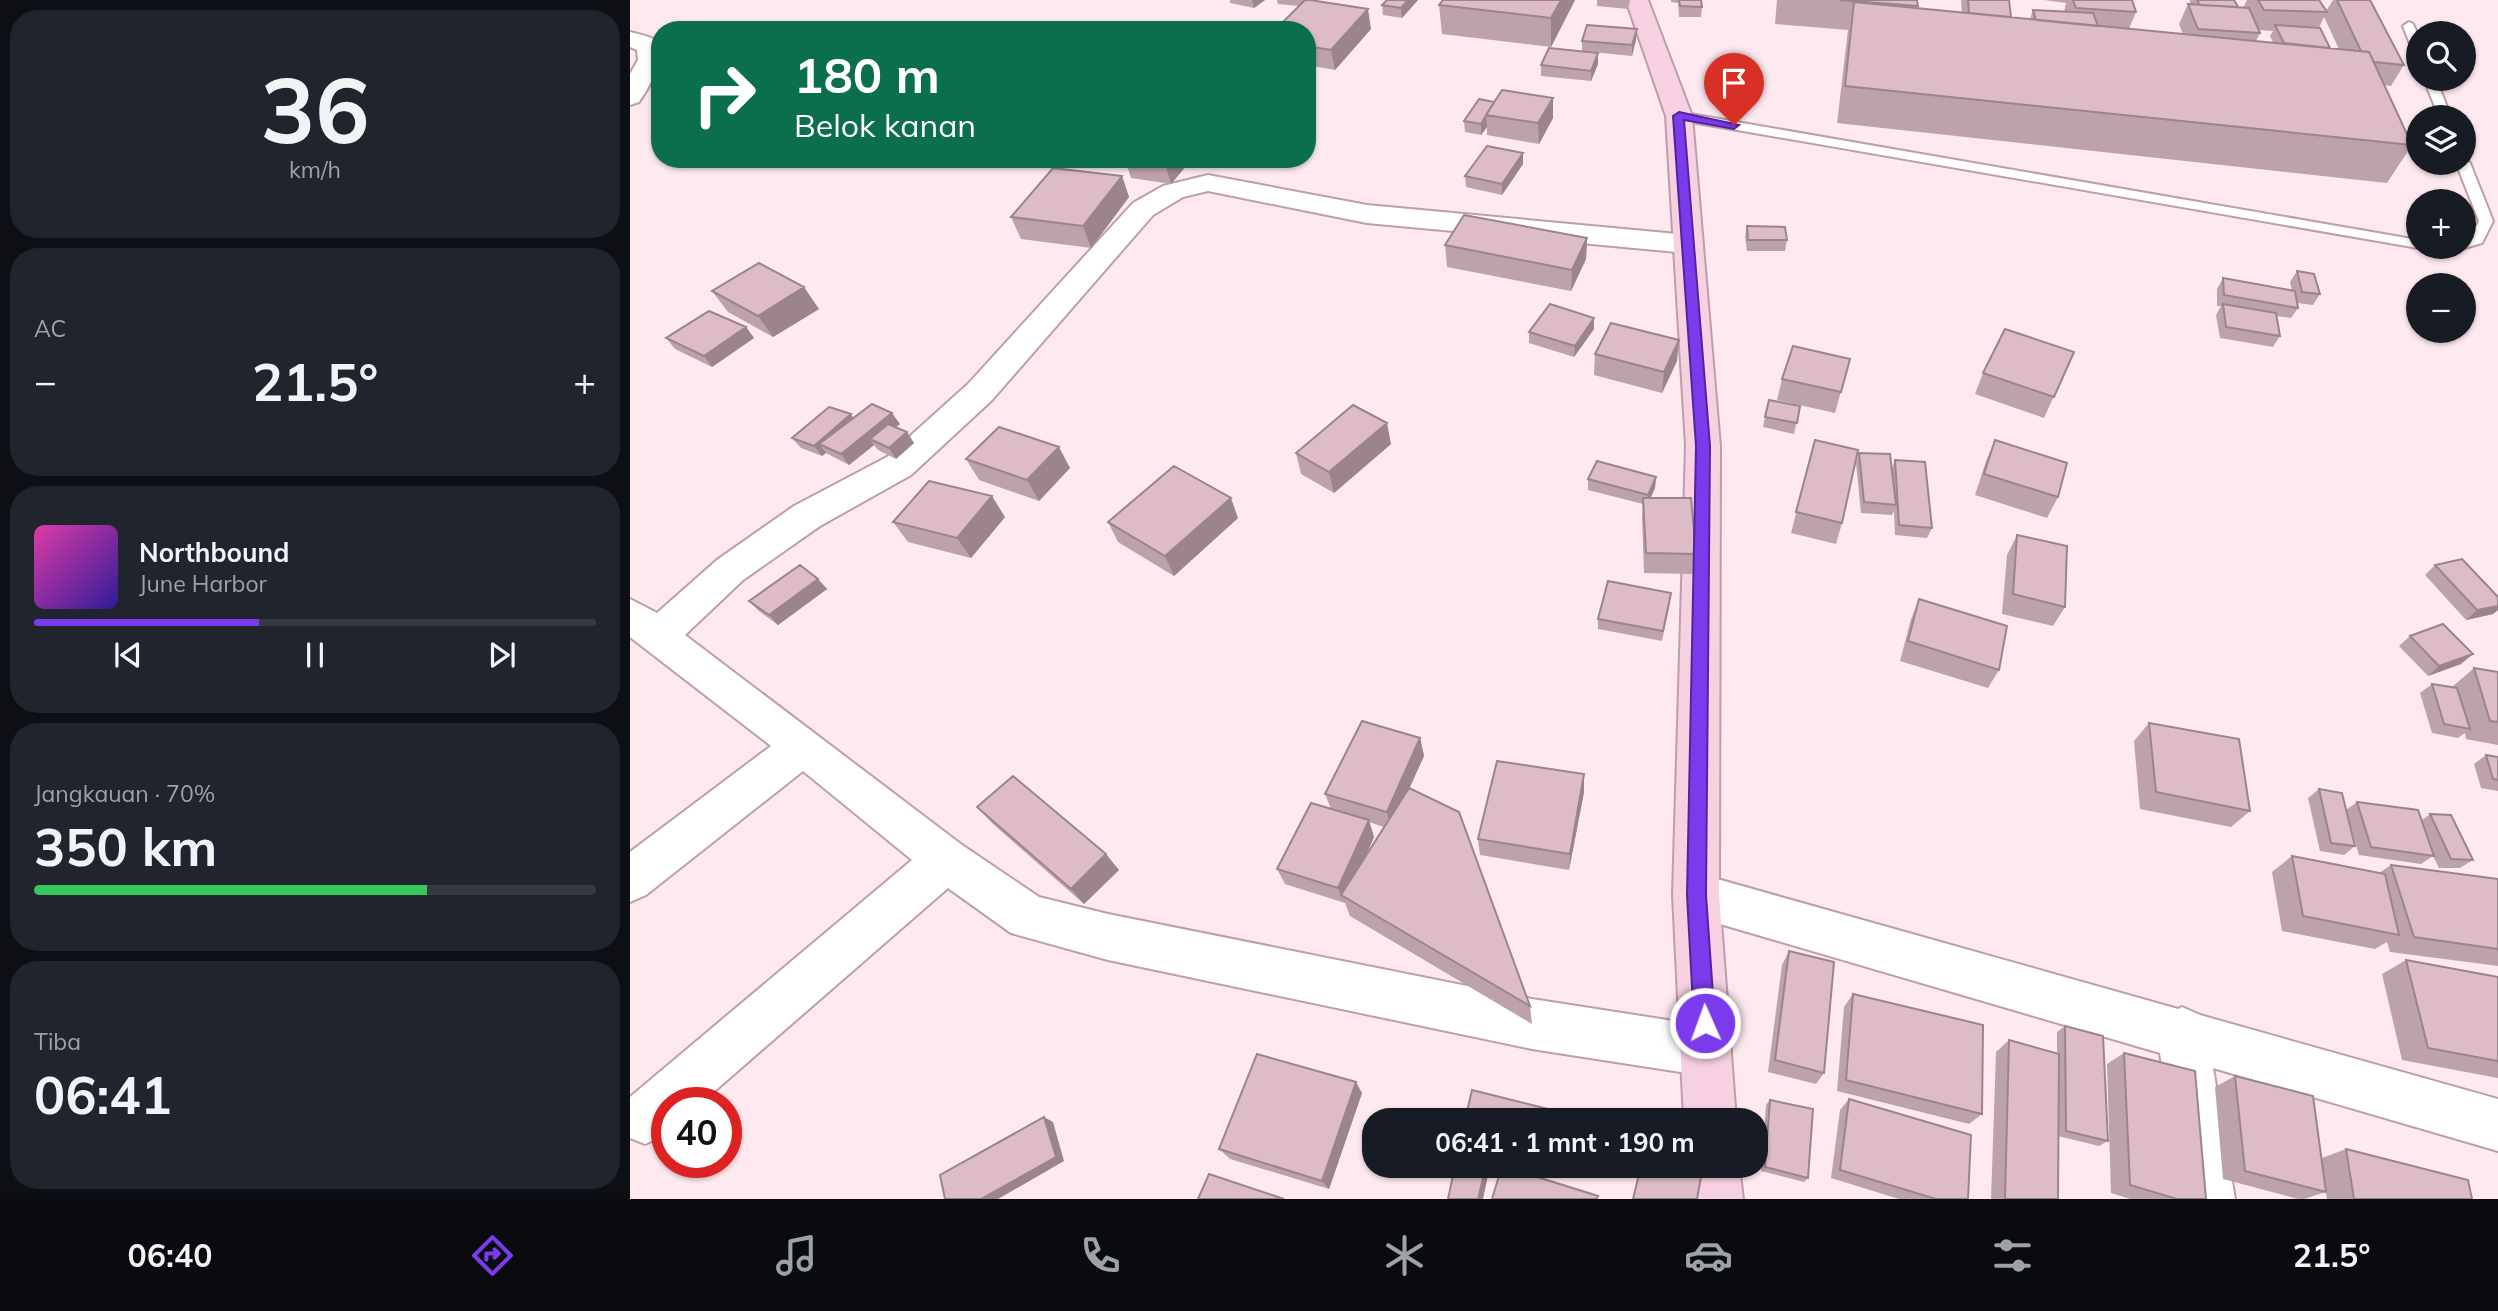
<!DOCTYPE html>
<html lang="id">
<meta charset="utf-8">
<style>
:root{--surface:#171b24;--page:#20242c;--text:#f1f3f6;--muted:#9ea1a6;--line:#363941;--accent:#7c3aed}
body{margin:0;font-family:Mulish,sans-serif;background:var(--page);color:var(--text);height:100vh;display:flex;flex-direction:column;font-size:26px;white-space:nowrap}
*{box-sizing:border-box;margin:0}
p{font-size:23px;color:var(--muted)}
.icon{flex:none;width:38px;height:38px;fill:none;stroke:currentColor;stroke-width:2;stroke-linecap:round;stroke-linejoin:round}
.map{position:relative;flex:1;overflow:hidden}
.panel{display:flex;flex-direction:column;gap:10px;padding:10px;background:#0d0f14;width:630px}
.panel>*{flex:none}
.top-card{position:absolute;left:21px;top:21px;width:665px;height:147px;border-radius:28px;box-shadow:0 2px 5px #0004;background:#0b6e4f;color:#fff;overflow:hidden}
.controls{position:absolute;left:1776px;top:21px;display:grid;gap:14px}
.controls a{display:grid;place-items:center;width:70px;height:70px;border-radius:50%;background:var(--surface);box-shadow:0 2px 5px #0004;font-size:35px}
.speed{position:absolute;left:21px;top:1087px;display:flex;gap:14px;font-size:35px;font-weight:700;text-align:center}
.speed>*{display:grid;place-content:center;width:91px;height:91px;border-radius:50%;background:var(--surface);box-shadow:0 2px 5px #0004;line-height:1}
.speed .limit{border:10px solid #d22;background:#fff;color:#111}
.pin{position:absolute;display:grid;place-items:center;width:60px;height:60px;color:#fff;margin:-72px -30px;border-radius:50% 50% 50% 0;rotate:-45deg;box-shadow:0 0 7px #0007}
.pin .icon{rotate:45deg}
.me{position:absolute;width:77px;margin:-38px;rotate:358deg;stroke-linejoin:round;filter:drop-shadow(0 0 5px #0008)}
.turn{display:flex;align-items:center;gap:24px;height:147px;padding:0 28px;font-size:32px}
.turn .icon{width:91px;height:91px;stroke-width:2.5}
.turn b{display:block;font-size:49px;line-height:60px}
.big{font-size:52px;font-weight:700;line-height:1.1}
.panel .widget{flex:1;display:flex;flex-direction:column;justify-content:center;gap:10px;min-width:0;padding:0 24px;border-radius:28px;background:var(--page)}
.panel .dial{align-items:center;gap:0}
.dial b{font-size:91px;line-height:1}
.song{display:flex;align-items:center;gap:21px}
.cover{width:84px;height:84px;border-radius:10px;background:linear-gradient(135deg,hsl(320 70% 55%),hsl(250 70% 35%))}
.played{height:7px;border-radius:4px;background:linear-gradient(90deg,var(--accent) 40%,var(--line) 40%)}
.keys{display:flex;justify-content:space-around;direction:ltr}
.heat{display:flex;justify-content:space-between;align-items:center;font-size:38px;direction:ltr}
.charge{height:10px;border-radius:5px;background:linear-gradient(90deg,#34c759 70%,var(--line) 0)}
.trip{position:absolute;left:732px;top:1108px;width:406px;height:70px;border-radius:28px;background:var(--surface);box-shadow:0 2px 5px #0004;font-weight:700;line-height:70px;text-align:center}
.tabs{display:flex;height:112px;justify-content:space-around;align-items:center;background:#090b0e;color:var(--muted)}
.tabs .icon{width:49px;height:49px}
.tabs .selected{color:var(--accent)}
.tabs b{font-size:32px;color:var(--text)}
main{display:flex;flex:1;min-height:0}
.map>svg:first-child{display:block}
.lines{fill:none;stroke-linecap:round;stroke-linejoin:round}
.lane-casing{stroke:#be9ea9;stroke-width:4}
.street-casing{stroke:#be9ea9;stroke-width:4}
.secondary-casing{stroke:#be9ea9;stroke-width:4}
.lane{fill:#fff;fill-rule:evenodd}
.street{fill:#fff;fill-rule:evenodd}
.secondary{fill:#f7d0e1;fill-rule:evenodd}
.wall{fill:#bea2ab;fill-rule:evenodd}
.shaded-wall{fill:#9b848b}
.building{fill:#ddbcc7;stroke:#9b848b;stroke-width:2}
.route{fill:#7c3aed;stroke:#51269a;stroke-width:2}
</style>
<main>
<section class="panel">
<div class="widget dial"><b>36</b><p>km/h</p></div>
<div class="widget"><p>AC</p>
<div class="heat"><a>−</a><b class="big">21.5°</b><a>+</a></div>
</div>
<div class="widget">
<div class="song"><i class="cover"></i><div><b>Northbound</b><p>June Harbor</p></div></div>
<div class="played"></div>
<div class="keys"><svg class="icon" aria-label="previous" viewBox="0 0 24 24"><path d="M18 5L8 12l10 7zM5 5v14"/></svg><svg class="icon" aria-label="pause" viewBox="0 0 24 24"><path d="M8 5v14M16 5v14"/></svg><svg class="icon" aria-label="next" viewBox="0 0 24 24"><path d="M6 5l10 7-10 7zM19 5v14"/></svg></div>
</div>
<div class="widget"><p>Jangkauan · 70%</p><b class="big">350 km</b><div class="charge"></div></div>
<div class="widget"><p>Tiba</p><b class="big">06:41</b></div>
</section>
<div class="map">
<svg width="1868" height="1199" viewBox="0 0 1868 1199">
<rect width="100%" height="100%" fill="#fee9f0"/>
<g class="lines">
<g class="lane-casing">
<path id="lane" d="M1779 22 1783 24 1788 35V52L1782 49 1773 26Z
M1794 79H1806L1821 117H1809Z
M1049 112 1788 240V247H1793L1788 248 1044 119 1043 116Z
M1834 159 1840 163 1863 221 1852 243 1824 251 1800 250 1798 247H1834V239L1841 237 1849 221 1826 163H1834Z"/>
</g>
<g class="street-casing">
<path id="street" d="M0 32C8 34 20 36 27 41 41 52 16 92 9 102L0 105V74L8 60 7 50 0 47Z
M578 175 737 205 1058 235 1068 238 1073 244 1068 250 1058 253 737 223 578 191 553 197 523 215 362 400 281 475 190 526 113 580 55 635 332 845 409 897 478 914 902 999 1076 1026 1094 1033 1101 1051 1094 1069 1076 1076 902 1049 478 960 381 933 318 888 72 1102H37V1134L15 1144 0 1138V1097L282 860 173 771 16 895 0 902V852L141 746 0 637V599L27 613 87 560 164 506 257 457 338 384 503 203 533 186Z
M1066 873 1548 1009 1552 1007 1570 1015 1868 1099V1151L1583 1068 1605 1199H1551L1530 1053 1066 917 1050 911 1043 895 1050 879Z"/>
</g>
<g class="secondary-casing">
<path id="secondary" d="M996 0H1018L1062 116 1090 446 1089 895 1106 1120H1054L1043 895 1056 446 1036 116Z
M1056 1166H1109L1113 1199H1059Z"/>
</g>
<use href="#lane" class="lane"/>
<use href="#street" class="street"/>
<use href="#secondary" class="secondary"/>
</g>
<path class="wall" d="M600 0H635L624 8 600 3Z
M647 0H680L741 29 705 70 677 65V30L669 6 648 4Z
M757 0H788L772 18 753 15 752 5Z
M945 0 921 47 812 34 809 5Z
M967 0H1000L998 9 967 6Z
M1041 0H1071L1072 7 1071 17H1049L1048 3 1041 2Z
M1147 0H1287V8L1332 13 1331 0H1379L1381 17 1400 19 1403 10 1434 12 1436 3 1414 0H1502L1506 12 1499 29 1553 34 1549 24 1558 4H1560V0H1604L1608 7 1613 8 1617 0H1689L1696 11 1703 0H1740L1774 65 1761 86 1754 85 1782 145 1757 183 1207 123 1218 30 1145 24ZM1694 17 1709 49 1700 48 1689 28ZM1629 30 1643 31 1640 36 1643 42 1626 41 1630 33Z
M1007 29 1006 40 1002 56 952 51V41Z
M968 53V64L961 81 911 76V65Z
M923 98V118L909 144 857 135V127L851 135 835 132 834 121 864 102Z
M495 159H562L541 184 501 178Z
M893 164 872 195 836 187 835 176Z
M492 176 499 197 461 248 391 239 381 217Z
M1117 226 1157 240 1155 251H1117L1115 237Z
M957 238 956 259 941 291 817 267 815 245Z
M1667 271 1690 294 1683 305 1667 303 1668 308 1661 318 1646 316 1650 336 1643 347 1590 338 1586 315 1591 306H1587V289L1593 278 1662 291 1660 282Z
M82 291 189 309 143 337 98 312Z
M116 327 124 338 82 367 45 349 36 338Z
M964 329 944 357 899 343V332Z
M1444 352 1414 418 1345 394 1353 373Z
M965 354 1047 361 1032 393 964 375Z
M1220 359 1205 413 1147 400 1152 379Z
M1170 406 1164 434 1133 427 1135 417Z
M223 418 270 424 266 427 284 443 266 459 248 450 244 445 219 465 196 453 192 456 171 448 162 438Z
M1185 440 1212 523 1206 544 1161 533Z
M1365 440 1428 497 1417 518 1345 495 1356 461Z
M761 444 704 493 671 474 666 453Z
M1229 453 1262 468 1265 460 1302 528 1297 538 1265 535 1264 511 1262 515 1231 513 1226 463Z
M336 459 440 468 409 501 349 480Z
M1026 477 1025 488 1020 498 1066 554 1063 574 1014 573 1012 518 1013 504 958 490V479Z
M375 517 341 558 278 542 263 522Z
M608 518 544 576 488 542 478 522Z
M1387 535 1435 607 1423 626 1372 614 1377 555Z
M1805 565 1868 597V610L1863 614 1836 620 1795 575Z
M188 579 197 589 148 625 129 611 119 601Z
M1289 599 1369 670 1358 688 1270 661 1281 619Z
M1040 603 1032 641 968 629V619Z
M1780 636 1831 664 1798 676 1769 646Z
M1844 668 1868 672V745L1836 739 1835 733 1828 738 1802 733 1790 693 1802 684 1822 687Z
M1519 723 1620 811 1601 827 1510 809 1504 741Z
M790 738 794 756 779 788 900 1006 902 1024 720 916 715 903 655 884 647 869 701 809 695 794ZM739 822 754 827 735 858 744 837Z
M1856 755 1868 757V791L1851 788 1844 764Z
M954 774V792L939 870 850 855 848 839Z
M1689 789 1716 810 1727 802 1792 820 1800 814 1843 860 1830 868H1809L1803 856 1791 864 1729 855 1718 818 1725 846 1714 855 1690 851 1678 798Z
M347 807 489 870 454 904 363 824Z
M1662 856 1749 873 1761 865 1868 879V966L1760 952 1757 942 1745 949 1652 931 1642 872Z
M1159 951 1194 1073 1186 1084 1138 1072 1152 965Z
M1776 960 1868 977V1078L1772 1060 1752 974Z
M1223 994 1352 1114 1339 1124 1207 1091 1214 1007Z
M1435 1026 1478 1141 1469 1146 1428 1136V1199H1361L1366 1052 1379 1040 1427 1053V1032Z
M1494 1053 1576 1199H1500L1481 1193 1477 1064Z
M1605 1076 1692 1158 1716 1149 1842 1199H1697L1696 1192 1674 1199H1668L1593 1179 1585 1087Z
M732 1093 699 1189 600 1159 589 1149Z
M1219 1099 1338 1199H1269L1201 1178 1210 1110Z
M1140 1100 1178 1178 1174 1182 1131 1171 1136 1105Z"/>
<path class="shaded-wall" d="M622 0H635L624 8Z
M778 0H788L772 18 771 8Z
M931 0H945L921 47V18Z
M738 9 741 29 705 70 701 50Z
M1007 29 1006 40 1002 56V45Z
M968 53V64L961 81V71Z
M923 98V118L909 144 908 123Z
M856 116 857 127 851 135V124Z
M893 153V164L872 195V184Z
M538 159H562L541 184 535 163Z
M492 176 499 197 461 248 453 226Z
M957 238 956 259 941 291 942 270Z
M174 287 189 309 143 337 128 316Z
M964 318V329L944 357 945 346Z
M116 327 124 338 82 367 74 356Z
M1049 340 1047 361 1032 393 1034 372Z
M262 413 270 424 247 442 240 439 244 445 219 465 211 454Z
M221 414 228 425 189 444 196 453 192 456 184 446Z
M757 423 761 444 704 493 699 472Z
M277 432 284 443 266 459 259 448Z
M429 447 440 468 409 501 397 480Z
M1026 477 1025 488 1017 506 1018 495Z
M362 496 375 517 341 558 327 538Z
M601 498 608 518 544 576 535 556Z
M188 579 197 589 148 625 139 615Z
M1868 606V610L1863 614 1836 620 1847 610Z
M1843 654 1831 664 1798 676 1809 666Z
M790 738 794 756 761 829 757 812Z
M954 774V792L939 870 940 854Z
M739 820 744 837 717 898 711 895 714 903 708 888Z
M476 854 489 870 454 904 441 889Z
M726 1082 732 1093 699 1189 692 1181Z
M414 1117 423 1122 434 1161 368 1199H351Z
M856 1166H860L853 1199H848Z"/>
<path class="building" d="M675 0H680L738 9 701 50 677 46V30H645Z
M757 0H778L771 8 752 5Z
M813 0H931L921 18 809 5Z
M1049 0H1071L1072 7 1050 6Z
M1210 0H1287L1288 6Z
M1338 0H1379L1381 17 1339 13Z
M1443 0H1502L1506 12 1446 8Z
M1567 0H1604L1608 7 1570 5Z
M1628 0H1689L1697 12 1634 10Z
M1707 0H1740L1774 65 1744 62 1739 52 1731 51Z
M1224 2 1739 52 1782 145 1215 86Z
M1558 4 1619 8 1630 33 1568 29Z
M1403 10 1463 13 1468 26 1406 20Z
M957 25 1007 29 1002 45 952 41Z
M1645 25 1690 28 1700 48 1654 43Z
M919 48 968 53 961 71 911 65Z
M872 90 923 98 908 123 856 115Z
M849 99 864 102 851 124 834 121Z
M857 146 893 153 872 184 835 176Z
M511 159H538L535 163Z
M423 168 492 176 453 226 381 217Z
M834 215 957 238 942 270 815 245Z
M1117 226 1155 227 1157 240H1118Z
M129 263 174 287 128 316 82 291Z
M1667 271 1684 274 1690 294 1672 292Z
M1593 278 1665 291 1668 308 1594 295Z
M920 304 964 318 945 346 899 332Z
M1593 304 1646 313 1650 336 1596 327Z
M79 311 116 327 74 356 36 338Z
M981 323 1049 340 1034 372 965 354Z
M1375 329 1444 352 1424 397 1353 373Z
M1163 346 1220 359 1211 392 1152 379Z
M1139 400 1170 406 1167 423 1135 417Z
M242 404 262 413 211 454 189 444Z
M723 405 757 423 699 472 666 453Z
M199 407 221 414 184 446 162 438Z
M258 424 277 432 259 448 240 439Z
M369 427 429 447 397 480 336 459Z
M1185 440 1228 450 1212 523 1166 512Z
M1365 440 1437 463 1428 497 1354 474Z
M1229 453 1260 454 1266 505 1234 502Z
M1265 460 1295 462 1302 528 1269 525Z
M967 461 1026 477 1018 495 958 479Z
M544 466 601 498 535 556 478 522Z
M299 481 362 496 327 538 263 522Z
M1013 498H1061L1066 554 1016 553Z
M1387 535 1437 546 1435 607 1383 594Z
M1832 559 1868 597V606L1847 610 1805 565Z
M170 565 188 579 139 615 119 601Z
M978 581 1041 593 1033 631 968 619Z
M1289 599 1377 626 1369 670 1278 641Z
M1813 624 1843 654 1809 666 1780 636Z
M1844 668 1868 672V722L1860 721Z
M1802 684 1827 688 1840 729 1814 724Z
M732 721 790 738 757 812 695 794Z
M1519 723 1609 739 1620 811 1526 792Z
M1856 755 1868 757V780L1863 779Z
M867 761 954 774 940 854 848 839Z
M383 776 476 854 441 889 347 807Z
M779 788 829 812 900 1006 711 895Z
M1689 789 1712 793 1725 846 1701 843Z
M1727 802 1788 810 1804 856 1741 847Z
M681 803 739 820 708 888 647 869Z
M1800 814 1821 815 1843 860 1821 859Z
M1662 856 1755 874 1769 935 1673 916Z
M1761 865 1868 879V949L1784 937Z
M1159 951 1204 962 1194 1073 1145 1060Z
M1776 960 1868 977V1061L1798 1048Z
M1223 994 1353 1025 1352 1114 1216 1080Z
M1435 1026 1473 1036 1478 1141 1436 1131Z
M1379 1040 1429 1054 1428 1199H1375Z
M1494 1053 1565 1071 1576 1199H1547L1500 1185Z
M627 1054 726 1082 692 1181 589 1149Z
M1605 1076 1683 1096 1696 1192 1615 1171Z
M842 1090 918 1109 915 1120H835Z
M1219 1099 1341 1135 1338 1199H1306L1210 1170Z
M1140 1100 1183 1109 1178 1178 1135 1167Z
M414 1117 426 1157 351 1199H315L310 1175Z
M1716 1149 1838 1180 1842 1199H1724Z
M825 1166H856L848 1199H818Z
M872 1166 968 1196 967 1199H862Z
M1011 1166H1073L1067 1199H1003Z
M579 1174 654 1199H568Z"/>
<path class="route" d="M1049 112 1109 125 1104 129 1054 120 1080 446 1076 895 1085 1023 1082 1031 1075 1034 1067 1031 1064 1023 1057 895 1066 446 1043 116Z"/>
</svg>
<div class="controls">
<a><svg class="icon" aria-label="search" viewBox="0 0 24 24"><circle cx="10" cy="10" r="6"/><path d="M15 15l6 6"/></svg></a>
<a><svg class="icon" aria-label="layers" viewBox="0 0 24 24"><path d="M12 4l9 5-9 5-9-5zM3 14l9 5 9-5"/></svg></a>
<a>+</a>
<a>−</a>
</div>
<div class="speed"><div class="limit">40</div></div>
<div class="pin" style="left:1104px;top:125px;background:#d93025"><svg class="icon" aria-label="arrive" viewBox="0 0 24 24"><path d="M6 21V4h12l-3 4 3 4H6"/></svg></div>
<svg class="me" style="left:1075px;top:1023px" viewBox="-20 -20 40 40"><circle r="17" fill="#7c3aed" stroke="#fff" stroke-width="3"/><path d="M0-11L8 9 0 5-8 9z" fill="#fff"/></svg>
<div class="trip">06:41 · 1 mnt · 190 m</div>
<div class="top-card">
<div class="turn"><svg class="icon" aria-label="right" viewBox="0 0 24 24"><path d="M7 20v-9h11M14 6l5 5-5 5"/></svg><div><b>180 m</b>Belok kanan</div></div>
</div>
</div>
</main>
<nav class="tabs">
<b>06:40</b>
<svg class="icon selected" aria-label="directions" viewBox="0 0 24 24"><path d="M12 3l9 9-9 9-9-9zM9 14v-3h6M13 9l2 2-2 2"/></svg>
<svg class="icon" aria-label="music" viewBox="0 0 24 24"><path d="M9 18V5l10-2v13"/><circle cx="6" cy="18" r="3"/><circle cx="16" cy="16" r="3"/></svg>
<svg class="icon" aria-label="phone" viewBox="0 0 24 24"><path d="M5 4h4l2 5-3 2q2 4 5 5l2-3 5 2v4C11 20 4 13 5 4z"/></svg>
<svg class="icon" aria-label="climate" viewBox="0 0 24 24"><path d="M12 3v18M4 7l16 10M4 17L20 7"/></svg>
<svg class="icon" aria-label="car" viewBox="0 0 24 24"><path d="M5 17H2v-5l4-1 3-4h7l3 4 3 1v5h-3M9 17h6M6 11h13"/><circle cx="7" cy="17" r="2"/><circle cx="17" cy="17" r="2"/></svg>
<svg class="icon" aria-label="filters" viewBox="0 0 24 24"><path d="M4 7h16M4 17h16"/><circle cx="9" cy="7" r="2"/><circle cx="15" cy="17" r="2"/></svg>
<b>21.5°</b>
</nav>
